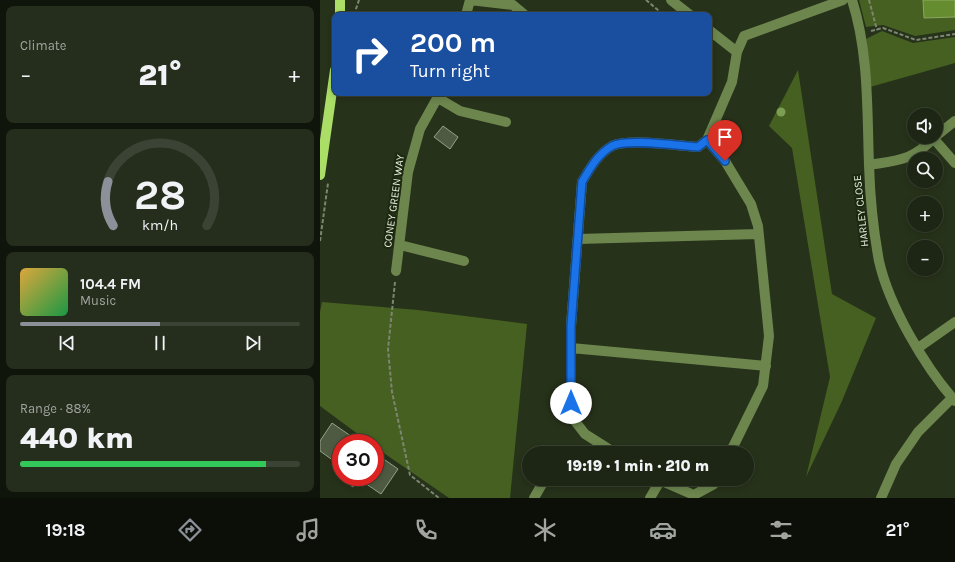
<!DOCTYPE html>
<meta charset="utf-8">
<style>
:root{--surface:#1d2614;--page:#252e1d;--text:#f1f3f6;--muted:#a0a5a0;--line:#3b4334;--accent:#8c9099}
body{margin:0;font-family:Karla,sans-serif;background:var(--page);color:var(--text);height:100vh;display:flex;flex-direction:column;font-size:15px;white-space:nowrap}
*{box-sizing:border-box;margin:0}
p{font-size:13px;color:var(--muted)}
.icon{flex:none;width:22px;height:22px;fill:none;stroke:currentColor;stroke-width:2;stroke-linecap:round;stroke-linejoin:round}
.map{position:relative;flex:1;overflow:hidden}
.details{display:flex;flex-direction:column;gap:6px;padding:6px;background:#10150b;width:320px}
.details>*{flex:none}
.hud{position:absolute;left:12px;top:12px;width:380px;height:84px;border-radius:8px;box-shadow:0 2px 6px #0003,0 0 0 1px var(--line);background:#1a4fa0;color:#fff;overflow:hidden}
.fabs{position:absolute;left:587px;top:108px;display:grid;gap:8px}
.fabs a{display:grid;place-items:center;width:36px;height:36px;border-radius:50%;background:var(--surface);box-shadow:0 2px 6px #0003,0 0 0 1px var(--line);font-size:20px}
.speed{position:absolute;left:12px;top:434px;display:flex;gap:8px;font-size:20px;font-weight:700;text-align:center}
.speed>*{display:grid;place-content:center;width:52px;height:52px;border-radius:50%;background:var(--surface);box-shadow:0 2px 6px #0003,0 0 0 1px var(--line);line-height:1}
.speed .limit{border:6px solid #d22;background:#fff;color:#111}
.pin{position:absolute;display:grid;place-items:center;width:34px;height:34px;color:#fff;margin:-41px -17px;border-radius:50% 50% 50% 0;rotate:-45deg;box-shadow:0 0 4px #0007}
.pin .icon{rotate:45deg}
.me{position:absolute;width:44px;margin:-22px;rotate:0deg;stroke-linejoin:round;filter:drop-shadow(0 0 3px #0008)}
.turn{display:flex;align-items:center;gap:14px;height:84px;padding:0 12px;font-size:18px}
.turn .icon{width:52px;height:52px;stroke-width:2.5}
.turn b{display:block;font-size:28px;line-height:34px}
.big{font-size:30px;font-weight:800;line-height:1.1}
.details .card{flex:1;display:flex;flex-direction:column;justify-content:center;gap:6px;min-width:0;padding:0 14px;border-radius:8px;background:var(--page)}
.details .dial{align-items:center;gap:0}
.dial svg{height:104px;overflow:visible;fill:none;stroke:var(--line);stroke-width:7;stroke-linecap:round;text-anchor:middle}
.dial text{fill:var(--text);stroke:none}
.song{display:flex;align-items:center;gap:12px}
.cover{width:48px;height:48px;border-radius:6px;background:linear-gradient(135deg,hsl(40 70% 55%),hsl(140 70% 35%))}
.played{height:4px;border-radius:2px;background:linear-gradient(90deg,var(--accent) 50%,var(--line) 50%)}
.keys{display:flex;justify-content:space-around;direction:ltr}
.heat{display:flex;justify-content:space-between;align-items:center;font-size:22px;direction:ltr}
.charge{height:6px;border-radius:3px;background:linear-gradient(90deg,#34c759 88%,var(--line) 0)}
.trip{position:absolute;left:202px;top:446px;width:232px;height:40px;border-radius:20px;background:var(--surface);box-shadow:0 2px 6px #0003,0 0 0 1px var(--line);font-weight:800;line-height:40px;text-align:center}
.tabs{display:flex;height:64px;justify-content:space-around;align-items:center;background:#0c0f08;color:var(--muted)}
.tabs .icon{width:28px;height:28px}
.tabs .selected{color:var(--accent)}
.tabs b{font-size:18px;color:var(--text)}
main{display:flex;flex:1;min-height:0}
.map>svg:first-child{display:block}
.green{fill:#456020}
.water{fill:#668c30;stroke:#8ca964}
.building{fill:#4e5a41;stroke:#95a387}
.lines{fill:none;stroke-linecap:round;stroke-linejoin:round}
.path{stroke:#7d8672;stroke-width:2;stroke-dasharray:4 2;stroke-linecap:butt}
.minor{stroke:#6c864e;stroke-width:10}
.major{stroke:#aade66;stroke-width:10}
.tree{fill:#7c9e52}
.route-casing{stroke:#114b97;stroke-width:10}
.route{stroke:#1a73e8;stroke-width:7}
.labels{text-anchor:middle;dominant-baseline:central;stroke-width:4;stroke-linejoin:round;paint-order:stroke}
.street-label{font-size:11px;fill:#e6edde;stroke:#1d2810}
</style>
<main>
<section class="details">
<div class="card"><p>Climate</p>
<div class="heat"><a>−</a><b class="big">21°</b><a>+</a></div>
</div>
<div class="card dial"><svg viewBox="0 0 100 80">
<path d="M14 69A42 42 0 1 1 86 69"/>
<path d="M14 69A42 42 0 0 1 10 35" stroke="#8c9099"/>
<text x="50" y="56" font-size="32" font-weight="700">28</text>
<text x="50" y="72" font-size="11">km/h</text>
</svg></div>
<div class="card">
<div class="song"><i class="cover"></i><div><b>104.4 FM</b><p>Music</p></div></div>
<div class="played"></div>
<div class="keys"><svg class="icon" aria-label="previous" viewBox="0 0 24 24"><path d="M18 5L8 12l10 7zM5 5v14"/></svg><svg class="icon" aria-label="pause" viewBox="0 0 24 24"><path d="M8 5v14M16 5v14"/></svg><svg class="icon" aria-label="next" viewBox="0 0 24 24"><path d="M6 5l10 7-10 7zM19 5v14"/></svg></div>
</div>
<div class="card"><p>Range · 88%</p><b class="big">440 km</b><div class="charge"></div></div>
</section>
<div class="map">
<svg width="635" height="498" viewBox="0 0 635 498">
<rect width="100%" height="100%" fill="#27321a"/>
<path class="green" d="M539 0H603L604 18 635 17V30L595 36 563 25 546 27Z
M562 31 593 43 635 37V63L550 87 546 39Z
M478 70 512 294 556 318 522 401 486 477 510 377 472 148 449 126Z
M2 302 98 310 207 324 190 498H129L55 447V443H50L0 406V312Z"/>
<path class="water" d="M603 0H635V17L604 18Z"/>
<path class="building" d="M123 126 138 137 130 149 114 137Z
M12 423 41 443H21V466L0 451V441Z
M55 453 78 469 61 494 39 479 33 487 20 478 21 476 55 477Z"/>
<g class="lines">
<path class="path" d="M326 0 344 15
M549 0 557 30
M34 15 39 0
M551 31 563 28 596 40 635 34
M0 241 8 183
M75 282 68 349 72 392 90 475 119 498"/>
<path class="minor" d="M150 0 193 5 205 15
M351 0 370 15
M532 0C549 53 547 110 549 165 550 197 553 229 559 261 569 306 605 367 635 401
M146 15 150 0
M389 30 417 52
M118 98 140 111 186 122
M616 136 635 121
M614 139 635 163
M387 140 405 161 431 204 438 226 449 336 443 386 410 453
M549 165C581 160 591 161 615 137
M258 239 438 234
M80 245 144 261
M76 271 88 172 100 129 120 93
M251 348 446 366
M598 348 635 322
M295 453 265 434 251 416V326L262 182C270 168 278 154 292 146 307 138 360 146 378 147L387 140 412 82 417 52 424 36 523 0
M337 479 374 495 394 484 397 479
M214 498 225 479
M330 498 340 481
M561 498 576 464 598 432 632 398"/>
<path class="major" d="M20 15V0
M0 175 15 70"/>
</g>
<circle class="tree" cx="461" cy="112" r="4.5"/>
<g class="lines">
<g class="route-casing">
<path id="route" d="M251 403V326L262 182C270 168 278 154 292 146 306 138 360 146 378 147L387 140 405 161"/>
</g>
<use href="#route" class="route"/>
</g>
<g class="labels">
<g class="street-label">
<text transform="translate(74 201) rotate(-82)">CONEY GREEN WAY</text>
<text transform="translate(541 211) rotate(-96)">HARLEY CLOSE</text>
</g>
</g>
</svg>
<div class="fabs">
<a><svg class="icon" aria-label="sound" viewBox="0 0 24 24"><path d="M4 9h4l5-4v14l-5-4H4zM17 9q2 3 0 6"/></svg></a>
<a><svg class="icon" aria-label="search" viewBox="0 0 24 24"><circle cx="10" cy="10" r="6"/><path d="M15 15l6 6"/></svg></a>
<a>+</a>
<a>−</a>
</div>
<div class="speed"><div class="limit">30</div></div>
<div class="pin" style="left:405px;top:161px;background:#d93025"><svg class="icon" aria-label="arrive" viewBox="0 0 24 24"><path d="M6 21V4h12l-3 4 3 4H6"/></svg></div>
<svg class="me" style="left:251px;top:403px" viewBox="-20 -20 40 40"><circle r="19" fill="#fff"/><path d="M0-13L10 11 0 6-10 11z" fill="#1a73e8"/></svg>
<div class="trip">19:19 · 1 min · 210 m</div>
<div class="hud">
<div class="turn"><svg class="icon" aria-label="right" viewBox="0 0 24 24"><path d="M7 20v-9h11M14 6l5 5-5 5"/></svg><div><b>200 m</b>Turn right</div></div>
</div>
</div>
</main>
<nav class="tabs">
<b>19:18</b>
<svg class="icon selected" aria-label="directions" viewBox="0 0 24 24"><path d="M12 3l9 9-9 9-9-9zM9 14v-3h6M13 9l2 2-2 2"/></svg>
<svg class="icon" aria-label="music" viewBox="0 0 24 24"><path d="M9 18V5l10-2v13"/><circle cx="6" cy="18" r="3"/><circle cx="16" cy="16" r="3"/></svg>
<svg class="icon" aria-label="phone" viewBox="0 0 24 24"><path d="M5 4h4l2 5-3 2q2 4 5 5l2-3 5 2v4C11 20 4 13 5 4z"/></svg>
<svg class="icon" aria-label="climate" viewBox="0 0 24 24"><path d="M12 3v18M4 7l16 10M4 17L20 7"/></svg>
<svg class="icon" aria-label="car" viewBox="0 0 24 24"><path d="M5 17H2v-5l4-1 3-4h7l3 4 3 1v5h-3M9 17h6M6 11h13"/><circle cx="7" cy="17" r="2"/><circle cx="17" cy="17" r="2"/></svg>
<svg class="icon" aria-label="filters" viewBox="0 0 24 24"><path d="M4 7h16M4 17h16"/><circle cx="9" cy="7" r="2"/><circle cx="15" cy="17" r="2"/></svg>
<b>21°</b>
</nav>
